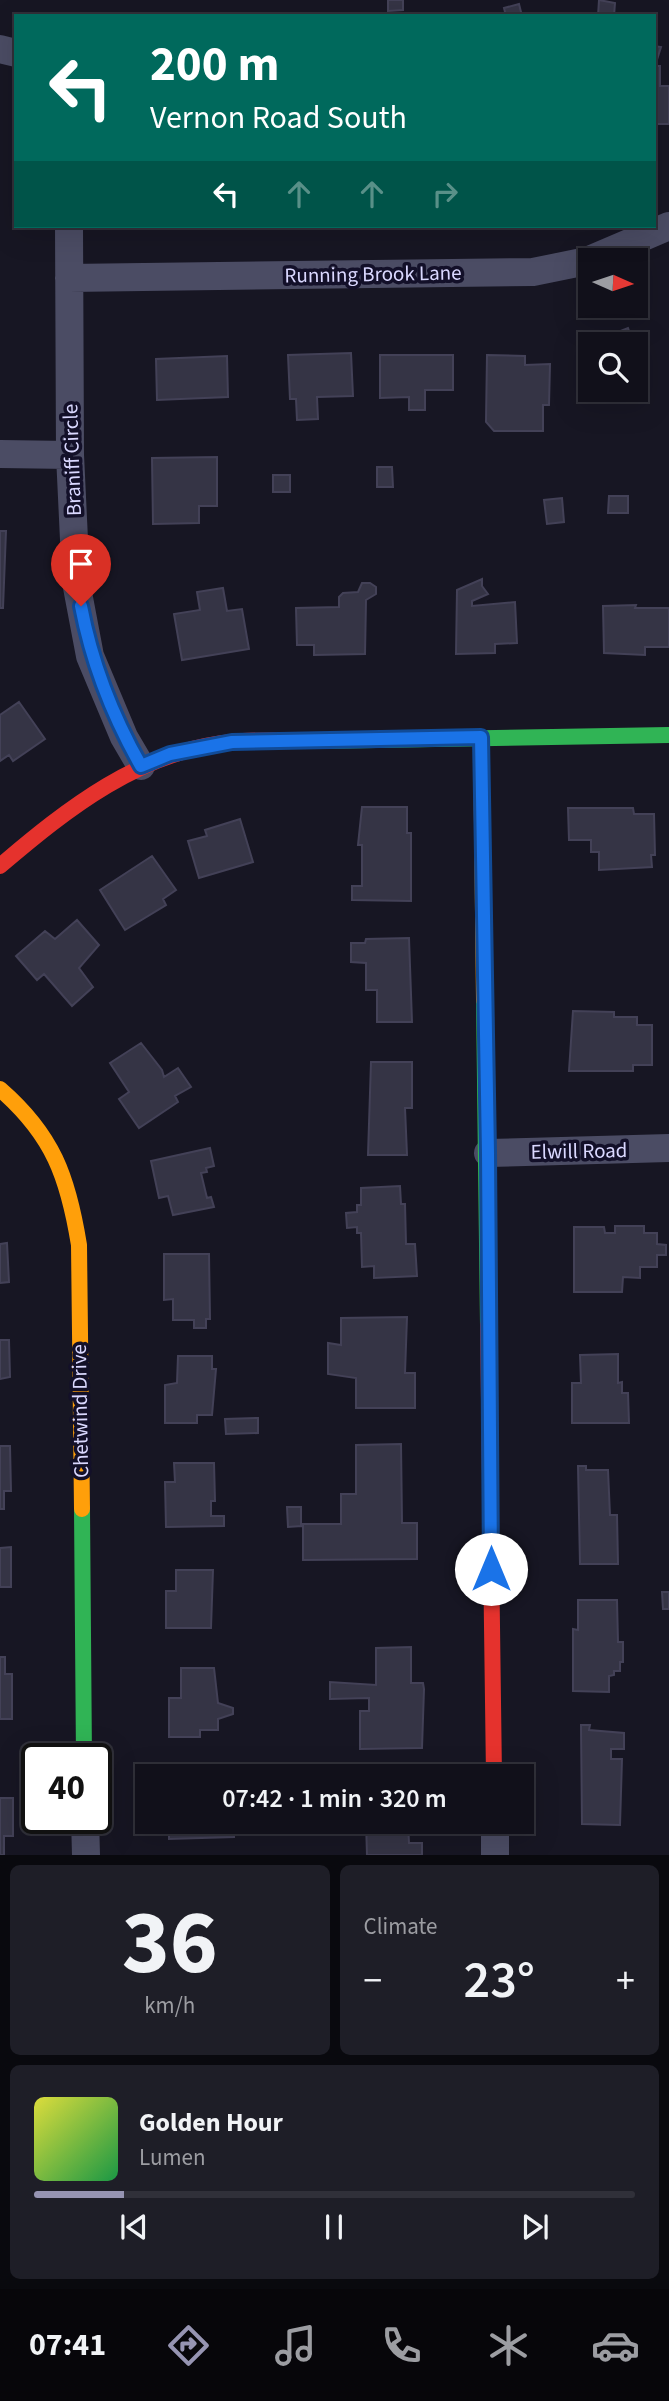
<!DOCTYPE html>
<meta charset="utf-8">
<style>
:root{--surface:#11101a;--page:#1e1e27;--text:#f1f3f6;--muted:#9c9da2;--line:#303039;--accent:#9694b2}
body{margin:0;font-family:"Source Sans 3",sans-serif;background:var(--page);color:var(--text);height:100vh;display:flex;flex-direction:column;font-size:26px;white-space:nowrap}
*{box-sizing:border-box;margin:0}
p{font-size:23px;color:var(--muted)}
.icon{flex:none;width:38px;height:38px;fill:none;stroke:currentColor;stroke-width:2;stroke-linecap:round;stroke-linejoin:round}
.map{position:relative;height:1855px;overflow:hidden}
.drawer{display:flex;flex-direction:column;gap:10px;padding:10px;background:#09090e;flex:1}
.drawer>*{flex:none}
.guide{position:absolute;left:14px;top:14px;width:642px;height:214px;border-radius:0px;box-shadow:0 7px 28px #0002,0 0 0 2px var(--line);background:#00695c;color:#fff;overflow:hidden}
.needle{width:46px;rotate:93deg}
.controls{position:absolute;left:578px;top:248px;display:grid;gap:14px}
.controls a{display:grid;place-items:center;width:70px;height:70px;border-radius:0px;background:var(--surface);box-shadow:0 7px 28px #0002,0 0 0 2px var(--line);font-size:35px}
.speed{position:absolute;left:21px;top:1743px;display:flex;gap:14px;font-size:35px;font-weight:700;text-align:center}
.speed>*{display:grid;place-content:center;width:91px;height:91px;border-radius:50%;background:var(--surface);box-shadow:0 7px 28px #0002,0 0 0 2px var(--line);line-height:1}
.speed .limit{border:4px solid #111;border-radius:10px;background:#fff;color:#111}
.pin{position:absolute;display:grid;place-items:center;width:60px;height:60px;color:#fff;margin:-72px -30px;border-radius:50% 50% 50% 0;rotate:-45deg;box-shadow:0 0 7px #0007}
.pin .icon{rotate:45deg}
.me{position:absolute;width:77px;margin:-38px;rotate:0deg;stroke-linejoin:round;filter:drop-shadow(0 0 5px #0008)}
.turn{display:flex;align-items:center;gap:24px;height:147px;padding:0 21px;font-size:32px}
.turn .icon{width:91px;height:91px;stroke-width:2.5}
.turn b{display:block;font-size:49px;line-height:60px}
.lanes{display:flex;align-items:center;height:66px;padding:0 21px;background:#0003;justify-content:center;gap:35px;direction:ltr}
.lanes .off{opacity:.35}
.big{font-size:52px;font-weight:600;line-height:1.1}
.drawer .card{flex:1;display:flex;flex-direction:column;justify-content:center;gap:10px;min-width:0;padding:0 24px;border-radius:10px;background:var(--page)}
.drawer .dial{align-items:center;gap:0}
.dial b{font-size:91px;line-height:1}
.song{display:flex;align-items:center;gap:21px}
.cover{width:84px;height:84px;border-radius:10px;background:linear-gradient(135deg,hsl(60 70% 55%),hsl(140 70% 35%))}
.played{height:7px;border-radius:4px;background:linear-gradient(90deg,var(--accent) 15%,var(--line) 15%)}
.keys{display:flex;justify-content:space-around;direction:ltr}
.heat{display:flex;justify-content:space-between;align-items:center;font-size:38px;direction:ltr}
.drawer .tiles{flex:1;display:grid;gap:10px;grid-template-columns:1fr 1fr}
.card:last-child{grid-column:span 2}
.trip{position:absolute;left:135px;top:1764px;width:399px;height:70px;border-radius:0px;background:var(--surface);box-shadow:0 7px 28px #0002,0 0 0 2px var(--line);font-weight:600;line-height:70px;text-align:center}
.dock{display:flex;height:112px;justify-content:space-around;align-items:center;background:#07060a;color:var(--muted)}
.dock .icon{width:49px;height:49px}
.dock .selected{color:var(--accent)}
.dock b{font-size:32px;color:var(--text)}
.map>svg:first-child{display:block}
.building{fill:#353445;stroke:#434157;stroke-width:2}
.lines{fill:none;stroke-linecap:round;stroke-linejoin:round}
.street{stroke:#4b4c64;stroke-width:28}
.fast{stroke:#30b455;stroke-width:16}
.slow{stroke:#ff9f0a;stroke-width:16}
.jam{stroke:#e5322d;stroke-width:16}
.route-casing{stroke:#114b97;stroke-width:18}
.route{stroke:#1a73e8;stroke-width:12}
.labels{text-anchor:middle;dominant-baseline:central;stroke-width:7;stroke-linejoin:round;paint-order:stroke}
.street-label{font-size:21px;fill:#dad8ff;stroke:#131029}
</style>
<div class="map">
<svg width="669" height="1855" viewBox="0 0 669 1855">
<rect width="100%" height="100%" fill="#171623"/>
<path class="building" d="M388 0H403V10L388 11Z
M599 0 615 3 614 16H598Z
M519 4 522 16H506L504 8Z
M654 46 661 47 655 66H660V86H669V124H654Z
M628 328 634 345H590V374L579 347Z
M351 353 353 396 317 397 318 419 297 420 296 399H290L288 355Z
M380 355H453V390H425V410H409V397L380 398Z
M487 355 525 356V365L550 364 549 405H543V431H494L486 422Z
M227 356 228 397 157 400 156 359Z
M635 365 644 387 611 400 607 390H635Z
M217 457V506H199V523L153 524 152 458Z
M377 467H392L393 487H377Z
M273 475H290V492H273Z
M609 496H628V513H608Z
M562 498 564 522 547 524 544 500Z
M0 531H6L3 608H0Z
M482 579V586L488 594 472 601V606L515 602 517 643 495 644V653L456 654 457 590Z
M362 583H370L376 587V594L366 600 365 654 314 655V645H297L296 608 339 607V597L343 593 358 592Z
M223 588 227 611 242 609 249 649 182 660 174 614 200 610 197 592Z
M636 605 635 608H669V647H645V655L604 653 603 606Z
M19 702 45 739 13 761 9 755 0 761V715Z
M362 807H407V833H411V901L352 900V886H362V845H358Z
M568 808H633L634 814H654L655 855H651L652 867 599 870V852H591V840H569Z
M240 819 253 862 199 878 188 841 207 836 205 830Z
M152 856 176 890 163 899 166 905 125 930 100 890Z
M77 920 99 945 79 968 93 987 72 1006 44 974 37 980 16 956 45 931 55 939Z
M409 938 412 1022H377V990H366V963L351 962V943H365L366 939Z
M573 1011 614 1012V1017H637V1025H652V1065H633V1071H569Z
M141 1043 162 1070 164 1077 178 1068 191 1087 175 1096 178 1102 139 1128 119 1099 129 1092 110 1063Z
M371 1062H412V1108H405L407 1155H368Z
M210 1148 214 1166 206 1168 207 1172 201 1173 207 1198 211 1197 214 1207 173 1215 168 1196 159 1198 151 1161Z
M400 1186 401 1204H405L406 1244H415L417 1276 374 1278V1266L362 1267 361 1233H357V1227L347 1228 346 1213 357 1212V1205H361V1188Z
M615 1226H644V1233H657V1244L666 1245V1255H657V1267H640V1278L623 1277 622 1292H574V1227H604L605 1233H615Z
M7 1243 9 1282 0 1283V1244Z
M164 1254H209L210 1319H206V1328H194V1320H173V1299L164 1300Z
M407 1317 405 1373H415V1408H356V1378L328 1374V1343L341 1345V1318Z
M0 1340H9L10 1377 0 1379Z
M618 1354V1383L622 1382V1393H628L629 1423H572V1383H581L580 1355Z
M178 1356H212V1369H216L212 1415H197V1423H165V1385L177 1383Z
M258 1418V1433L226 1434 225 1419Z
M401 1444 402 1523H417V1559L303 1560V1524H341V1494H356V1445Z
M0 1446H10L11 1491H4V1509H0Z
M174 1463H214L215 1501H211V1516H224V1526L166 1527 165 1482H175Z
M578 1466H586V1470H608L610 1515H617L618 1564H580Z
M287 1507H301V1526L288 1527Z
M11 1547V1587H0V1548Z
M176 1570H213L211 1628H166V1591H176Z
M662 1592H669V1609H663Z
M578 1600H617L618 1642H623V1662H620V1671H614V1675L609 1676V1692L573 1691V1629L578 1630Z
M411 1647V1683H423L424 1689 422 1748 360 1749V1711H369V1698L330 1699V1682L376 1685V1648Z
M0 1657H5V1674H12V1719H0Z
M181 1668H214L218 1703 233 1708V1714L218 1719V1730H200V1737H169V1698H181Z
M581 1725H590L589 1730 624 1733V1749H611V1759H622L620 1825 582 1824Z
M0 1798H13V1836H4V1855H0Z
M169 1822H234V1837L169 1839Z
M366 1822H408L409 1843H422V1855H367Z"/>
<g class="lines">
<path class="street" d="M0 49 16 53
M69 226 70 455 76 582 90 656 124 737 141 766
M69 278 533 272 587 261 669 226
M0 454 70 455
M488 1153 669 1148
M85 1818 86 1855
M495 1822V1855"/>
<path class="fast" d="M317 741 669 735
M484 1000 488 1325
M82 1509 84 1759"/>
<path class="slow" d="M481 737 484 1000
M0 1089C53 1135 68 1177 79 1245L82 1509"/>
<path class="jam" d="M0 866C68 808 140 751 232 742 260 739 289 741 317 741
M488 1325 494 1776"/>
</g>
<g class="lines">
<g class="route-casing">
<path id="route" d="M81 606C92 664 112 715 141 766L170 754 232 742 481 737 488 1153 491 1569"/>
</g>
<use href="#route" class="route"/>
</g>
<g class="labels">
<g class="street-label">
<text transform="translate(373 274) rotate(-1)">Running Brook Lane</text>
<text transform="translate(72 460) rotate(-92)">Braniff Circle</text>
<text transform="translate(579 1151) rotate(-1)">Elwill Road</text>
<text transform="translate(80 1411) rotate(-91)">Chetwind Drive</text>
</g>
</g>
</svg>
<div class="controls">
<a><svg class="needle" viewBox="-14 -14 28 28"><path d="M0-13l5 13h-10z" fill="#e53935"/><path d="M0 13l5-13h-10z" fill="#9c9da2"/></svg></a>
<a><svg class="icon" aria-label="search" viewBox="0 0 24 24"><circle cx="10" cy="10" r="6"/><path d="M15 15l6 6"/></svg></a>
</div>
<div class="speed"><div class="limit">40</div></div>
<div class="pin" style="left:81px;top:606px;background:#d93025"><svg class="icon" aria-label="arrive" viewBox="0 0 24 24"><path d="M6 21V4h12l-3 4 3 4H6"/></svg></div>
<svg class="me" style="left:491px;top:1569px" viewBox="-20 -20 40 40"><circle r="19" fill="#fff"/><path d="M0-13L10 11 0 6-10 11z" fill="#1a73e8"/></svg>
<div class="trip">07:42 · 1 min · 320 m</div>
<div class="guide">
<div class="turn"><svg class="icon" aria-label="left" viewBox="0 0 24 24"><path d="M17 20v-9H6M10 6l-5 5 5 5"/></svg><div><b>200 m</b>Vernon Road South</div></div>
<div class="lanes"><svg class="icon" aria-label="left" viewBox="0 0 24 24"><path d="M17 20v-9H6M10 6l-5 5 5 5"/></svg><svg class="icon off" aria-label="ahead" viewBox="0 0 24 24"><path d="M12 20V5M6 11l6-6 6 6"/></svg><svg class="icon off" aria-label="ahead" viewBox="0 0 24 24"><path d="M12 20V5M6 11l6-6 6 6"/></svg><svg class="icon off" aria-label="right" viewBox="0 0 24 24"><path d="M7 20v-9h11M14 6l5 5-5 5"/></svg></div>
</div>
</div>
<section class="drawer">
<div class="tiles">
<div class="card dial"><b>36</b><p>km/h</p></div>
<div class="card"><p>Climate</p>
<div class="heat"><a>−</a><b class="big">23°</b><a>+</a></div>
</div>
<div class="card">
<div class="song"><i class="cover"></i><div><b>Golden Hour</b><p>Lumen</p></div></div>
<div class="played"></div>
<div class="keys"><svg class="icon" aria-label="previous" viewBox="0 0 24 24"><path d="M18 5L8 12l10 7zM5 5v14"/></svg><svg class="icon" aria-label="pause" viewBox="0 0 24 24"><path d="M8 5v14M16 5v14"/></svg><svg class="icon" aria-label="next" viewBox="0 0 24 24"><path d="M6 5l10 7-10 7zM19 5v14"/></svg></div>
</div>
</div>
</section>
<nav class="dock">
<b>07:41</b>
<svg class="icon selected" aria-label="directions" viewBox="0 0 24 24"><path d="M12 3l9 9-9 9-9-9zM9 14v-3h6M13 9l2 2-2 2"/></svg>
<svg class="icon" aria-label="music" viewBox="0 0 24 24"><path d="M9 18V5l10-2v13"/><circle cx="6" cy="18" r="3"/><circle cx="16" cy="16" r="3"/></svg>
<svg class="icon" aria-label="phone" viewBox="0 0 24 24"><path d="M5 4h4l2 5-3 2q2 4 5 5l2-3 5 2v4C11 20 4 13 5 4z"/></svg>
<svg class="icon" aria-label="climate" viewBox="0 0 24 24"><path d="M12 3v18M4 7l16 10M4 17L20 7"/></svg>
<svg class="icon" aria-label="car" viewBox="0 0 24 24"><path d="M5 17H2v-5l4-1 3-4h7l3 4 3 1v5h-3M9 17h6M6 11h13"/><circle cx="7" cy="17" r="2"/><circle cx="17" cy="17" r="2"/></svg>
</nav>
